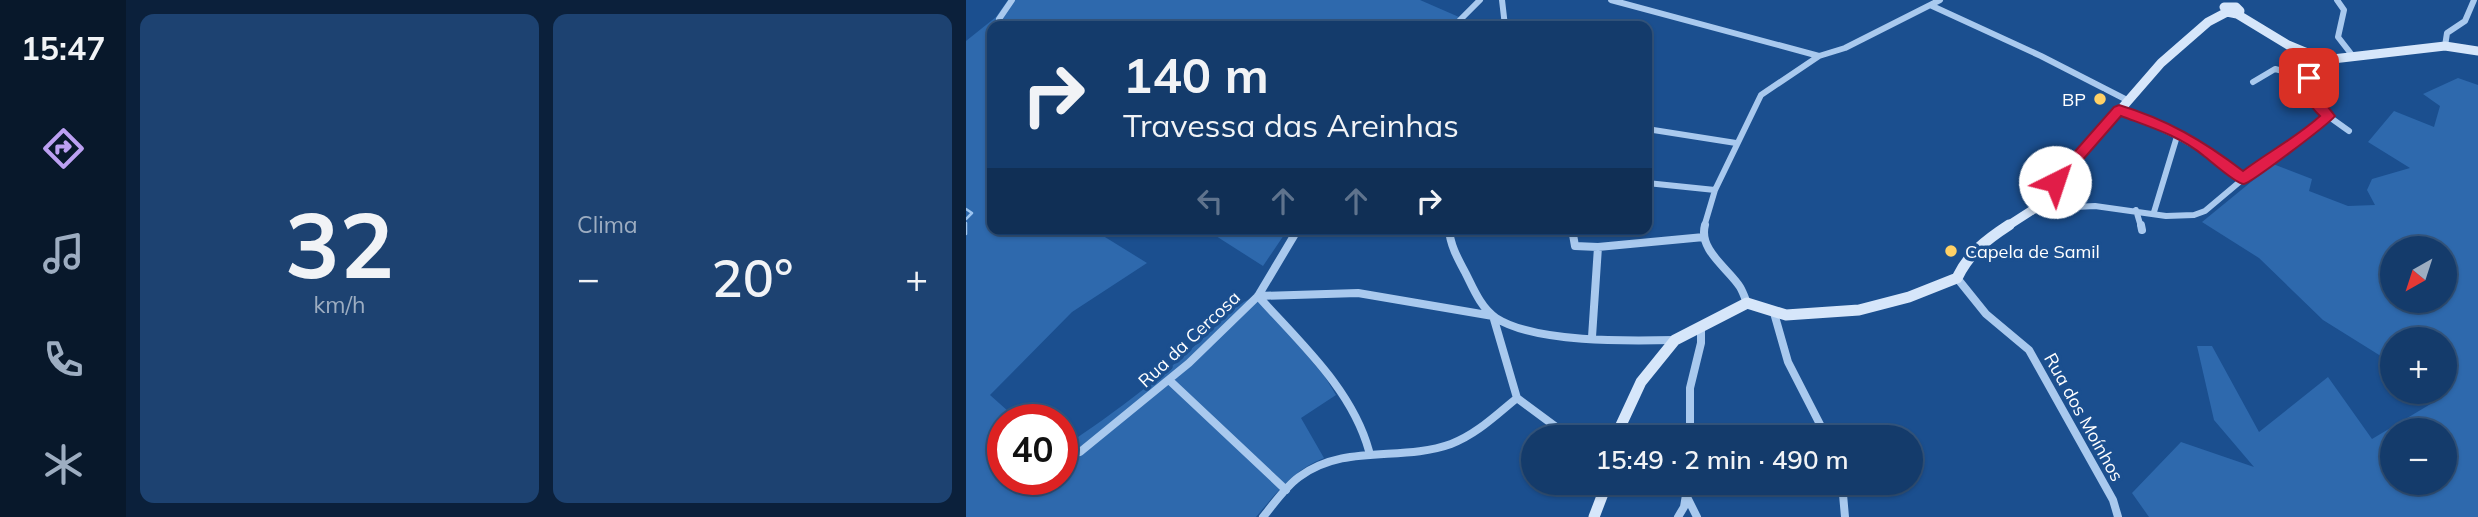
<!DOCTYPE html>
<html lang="pt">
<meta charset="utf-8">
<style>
:root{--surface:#143b6b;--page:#1d4271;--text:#f1f3f6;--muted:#9dadc1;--line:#33557e;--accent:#bca0f2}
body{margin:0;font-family:Mulish,sans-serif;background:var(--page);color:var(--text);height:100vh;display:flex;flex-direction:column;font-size:26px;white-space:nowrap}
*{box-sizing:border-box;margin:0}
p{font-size:23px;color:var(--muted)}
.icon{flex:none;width:38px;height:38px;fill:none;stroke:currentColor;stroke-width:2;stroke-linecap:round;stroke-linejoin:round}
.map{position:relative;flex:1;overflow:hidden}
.panel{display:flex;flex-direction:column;gap:14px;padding:14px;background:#0b203b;width:840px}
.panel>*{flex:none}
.guide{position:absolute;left:21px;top:21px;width:665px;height:214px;border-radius:14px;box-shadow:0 2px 5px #0004,0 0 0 2px var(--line);background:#143b6b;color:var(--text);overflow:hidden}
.needle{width:46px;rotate:219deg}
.controls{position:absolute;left:1414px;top:236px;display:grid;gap:14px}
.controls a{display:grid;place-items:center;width:77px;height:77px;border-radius:50%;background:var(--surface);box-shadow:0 2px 5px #0004,0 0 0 2px var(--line);font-size:35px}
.speed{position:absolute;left:21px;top:404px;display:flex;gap:14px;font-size:35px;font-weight:700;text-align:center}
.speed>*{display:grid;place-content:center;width:91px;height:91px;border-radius:50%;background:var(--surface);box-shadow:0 2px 5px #0004,0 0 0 2px var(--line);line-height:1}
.speed .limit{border:10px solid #d22;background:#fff;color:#111}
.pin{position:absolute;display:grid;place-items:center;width:60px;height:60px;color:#fff;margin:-30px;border-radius:14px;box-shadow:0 4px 10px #0006}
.me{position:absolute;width:77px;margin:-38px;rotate:41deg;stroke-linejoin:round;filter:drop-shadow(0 0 5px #0008)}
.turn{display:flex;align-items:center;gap:24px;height:147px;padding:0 21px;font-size:32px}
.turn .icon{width:91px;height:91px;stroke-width:2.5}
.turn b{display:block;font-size:49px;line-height:60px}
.lanes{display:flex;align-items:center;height:66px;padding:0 21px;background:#0003;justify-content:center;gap:35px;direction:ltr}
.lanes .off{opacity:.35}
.big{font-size:52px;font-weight:600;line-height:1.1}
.panel .tile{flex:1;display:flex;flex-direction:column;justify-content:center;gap:10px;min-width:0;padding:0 24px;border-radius:14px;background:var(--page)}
.panel .dial{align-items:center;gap:0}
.dial b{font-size:91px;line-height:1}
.heat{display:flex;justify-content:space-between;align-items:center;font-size:38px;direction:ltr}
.panel .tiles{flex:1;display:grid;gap:14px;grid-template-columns:repeat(2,1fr)}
.trip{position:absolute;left:555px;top:425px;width:402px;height:70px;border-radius:35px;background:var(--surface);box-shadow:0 2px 5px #0004,0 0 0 2px var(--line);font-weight:600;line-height:70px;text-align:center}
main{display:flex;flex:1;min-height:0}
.tab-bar{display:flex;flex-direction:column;width:126px;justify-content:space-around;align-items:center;background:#08182b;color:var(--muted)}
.tab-bar .icon{width:49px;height:49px}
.tab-bar .active{color:var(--accent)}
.tab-bar b{font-size:32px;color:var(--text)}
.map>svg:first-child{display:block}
.green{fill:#2e69ad;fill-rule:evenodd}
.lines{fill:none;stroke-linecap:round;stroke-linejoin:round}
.stream{stroke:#9cc4f0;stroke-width:2.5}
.street-far1{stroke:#a9c9ee;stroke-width:6}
.street{stroke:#a9c9ee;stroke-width:8}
.secondary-far1{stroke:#d6e6fa;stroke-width:9}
.secondary{stroke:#d6e6fa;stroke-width:11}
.route{fill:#e11d48;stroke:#92132f;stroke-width:2}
.poi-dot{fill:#ffd166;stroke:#1b4f8f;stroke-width:2.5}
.labels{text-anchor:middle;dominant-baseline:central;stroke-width:7;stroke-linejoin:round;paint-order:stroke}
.poi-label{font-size:18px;fill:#fff;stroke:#1b4f8f;text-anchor:end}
.street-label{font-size:18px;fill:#fff;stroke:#1b4f8f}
</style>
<main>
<nav class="tab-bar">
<b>15:47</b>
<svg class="icon active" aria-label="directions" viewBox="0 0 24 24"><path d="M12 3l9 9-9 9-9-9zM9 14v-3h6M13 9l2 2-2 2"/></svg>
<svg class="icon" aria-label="music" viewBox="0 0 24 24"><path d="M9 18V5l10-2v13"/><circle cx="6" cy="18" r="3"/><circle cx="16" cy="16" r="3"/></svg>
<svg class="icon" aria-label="phone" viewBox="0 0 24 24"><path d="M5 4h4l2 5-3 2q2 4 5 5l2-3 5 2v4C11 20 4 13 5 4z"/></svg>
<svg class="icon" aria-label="climate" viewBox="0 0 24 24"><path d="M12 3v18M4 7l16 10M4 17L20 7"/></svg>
</nav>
<section class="panel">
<div class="tiles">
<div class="tile dial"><b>32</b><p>km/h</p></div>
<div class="tile"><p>Clima</p>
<div class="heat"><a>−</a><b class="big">20°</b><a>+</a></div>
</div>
</div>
</section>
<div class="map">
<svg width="1512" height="517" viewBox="0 0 1512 517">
<rect width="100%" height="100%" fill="#1b4f8f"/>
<path class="green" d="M42 0H454L493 17 483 26H26V229H126L181 263 106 312 24 395 52 420H37V480H96V448C154 409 199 375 250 326 262 315 272 301 289 298L298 304 359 377 370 395 335 418 358 458C327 470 311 492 290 517H0V41L30 17Z
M1492 78 1512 85V517H1183L1166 493 1215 442 1288 467 1248 420 1231 346H1246L1293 432 1362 377 1406 439 1478 396 1473 392H1479V340H1426V363L1357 320 1293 258 1236 222 1307 164 1346 179 1343 191 1382 206 1409 205 1401 190 1406 179 1444 168 1402 142 1428 111 1468 127 1474 106 1457 94ZM1426 248H1479V301H1426ZM1426 430H1479V483H1426Z
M239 229H322L297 266Z"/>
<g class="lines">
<path class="stream" d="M0 209 6 213 0 219
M0 223V234"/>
<path class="street-far1" d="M536 0 539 26
M645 0 853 56
M1371 0 1378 10 1372 37 1386 55
M964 5 1075 56 1161 100
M33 19 46 0
M488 26 514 0
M1479 46 1481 33 1499 21 1508 0
M1287 82 1309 69 1343 78
M1153 110C1198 128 1239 148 1277 179
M1362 116 1383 131
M681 129 770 143
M681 183 749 190
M1068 209 1129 206 1200 216 1228 215 1239 211 1302 158 1362 116 1347 99 1343 78 1364 60
M1170 210 1175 227
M1188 212 1212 133
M738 227 749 190 795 95 853 56 879 48 974 0"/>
<path class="street" d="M739 225C732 250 763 269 774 287 777 292 779 298 781 303
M1175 225 1176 230
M483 229C484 245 492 259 500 274 507 288 515 308 530 318 569 343 662 341 709 340
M606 229 609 246 632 247 738 237
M991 278 1020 314 1063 350 1147 500 1152 517
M292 296 392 293 527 316 551 398 605 438
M292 296C334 343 386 389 403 451
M808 313 822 362 861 438
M626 337 632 247
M203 380 320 490
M724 438V388L735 343V326
M114 452 223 363 292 296 332 229
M876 483 879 517
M721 497 731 517
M297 517C308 504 319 487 333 477 379 443 435 462 485 444 511 434 530 415 551 398
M712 517 718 507 722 483"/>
<path class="secondary-far1" d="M1258 7H1270L1274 11 1271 14 1261 12Z
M1271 14 1322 45 1358 60 1479 46 1512 51
M1040 227 1068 209 1195 63 1242 22 1261 12"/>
<path class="secondary" d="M649 438 675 382 709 340 781 303 820 315 893 310 943 297 991 278C1003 253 1020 240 1043 225
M628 517 641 483"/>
</g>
<path class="route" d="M1343 73 1349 78C1349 96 1359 102 1369 116 1363 124 1285 183 1278 184 1270 184 1246 162 1238 156 1214 136 1184 127 1155 116L1094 186H1084L1082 182 1148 107 1153 105C1200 119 1238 141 1277 171 1302 152 1331 137 1354 116 1342 104 1335 95 1336 78Z"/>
<g class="poi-dot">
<circle cx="1134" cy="99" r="7"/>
<circle cx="985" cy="251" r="7"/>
</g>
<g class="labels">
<g class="poi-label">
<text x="1120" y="99">BP</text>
<text x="999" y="251" text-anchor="start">Capela de Samil</text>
</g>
<g class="street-label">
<text transform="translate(223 339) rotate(-43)">Rua da Cercosa</text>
<text transform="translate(1118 417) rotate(61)">Rua dos Moínhos</text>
</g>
</g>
</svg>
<div class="controls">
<a><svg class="needle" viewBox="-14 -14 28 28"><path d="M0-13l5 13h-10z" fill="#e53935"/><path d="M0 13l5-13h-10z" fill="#9dadc1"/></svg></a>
<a>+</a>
<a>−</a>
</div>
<div class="speed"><div class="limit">40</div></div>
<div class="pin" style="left:1343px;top:78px;background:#d93025"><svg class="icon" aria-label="arrive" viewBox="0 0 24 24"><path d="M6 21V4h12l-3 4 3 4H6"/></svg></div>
<svg class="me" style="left:1089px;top:182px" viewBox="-20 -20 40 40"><circle r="19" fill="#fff"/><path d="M0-13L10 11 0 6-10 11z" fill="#e11d48"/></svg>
<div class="trip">15:49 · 2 min · 490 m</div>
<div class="guide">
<div class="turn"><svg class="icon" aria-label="right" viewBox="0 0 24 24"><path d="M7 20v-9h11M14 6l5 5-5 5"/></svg><div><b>140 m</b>Travessa das Areinhas</div></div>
<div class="lanes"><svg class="icon off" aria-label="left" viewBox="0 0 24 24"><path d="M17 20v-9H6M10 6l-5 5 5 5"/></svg><svg class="icon off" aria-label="ahead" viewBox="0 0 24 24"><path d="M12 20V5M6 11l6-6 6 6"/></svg><svg class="icon off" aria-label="ahead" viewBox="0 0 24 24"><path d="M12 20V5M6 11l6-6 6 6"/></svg><svg class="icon" aria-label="right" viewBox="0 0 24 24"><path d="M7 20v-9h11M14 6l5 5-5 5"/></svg></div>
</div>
</div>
</main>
